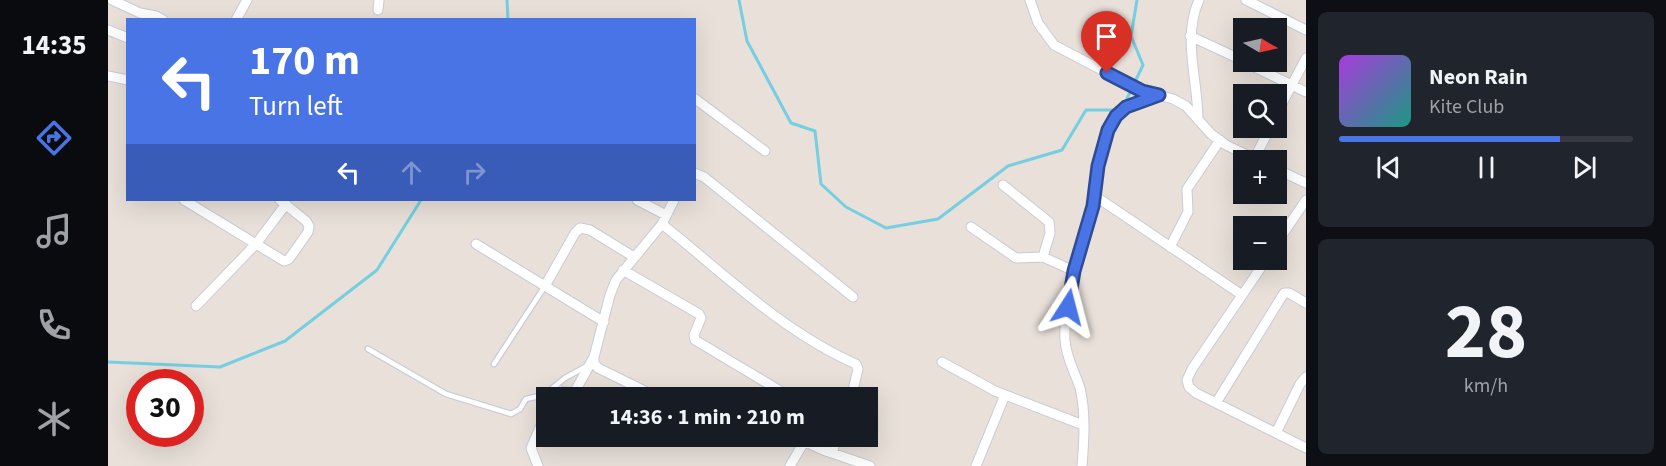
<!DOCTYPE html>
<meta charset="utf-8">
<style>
:root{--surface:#171b24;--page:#20242c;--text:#f1f3f6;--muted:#9ea1a6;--line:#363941;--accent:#4874e6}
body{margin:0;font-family:"Source Sans 3",sans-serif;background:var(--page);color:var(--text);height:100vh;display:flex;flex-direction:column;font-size:22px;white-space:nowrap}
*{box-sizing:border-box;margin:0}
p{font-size:20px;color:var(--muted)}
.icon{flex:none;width:33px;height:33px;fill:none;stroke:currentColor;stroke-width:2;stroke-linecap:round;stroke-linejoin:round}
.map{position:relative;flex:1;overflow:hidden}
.details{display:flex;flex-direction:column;gap:12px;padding:12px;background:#0d0f14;width:360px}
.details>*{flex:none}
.guide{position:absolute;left:18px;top:18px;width:570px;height:183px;border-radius:0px;box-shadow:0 6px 24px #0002;background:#4874e6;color:#fff;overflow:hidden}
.needle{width:39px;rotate:99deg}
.fabs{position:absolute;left:1125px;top:18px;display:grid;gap:12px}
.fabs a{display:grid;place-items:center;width:54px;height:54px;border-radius:0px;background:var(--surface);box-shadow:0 6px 24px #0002;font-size:30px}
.speed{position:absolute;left:18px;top:369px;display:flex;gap:12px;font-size:30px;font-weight:700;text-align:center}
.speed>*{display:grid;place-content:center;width:78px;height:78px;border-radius:50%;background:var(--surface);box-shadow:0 6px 24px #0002;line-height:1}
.speed .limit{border:9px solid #d22;background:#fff;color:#111}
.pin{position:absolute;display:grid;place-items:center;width:51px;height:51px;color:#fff;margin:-62px -26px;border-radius:50% 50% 50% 0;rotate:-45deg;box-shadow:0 0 6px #0007}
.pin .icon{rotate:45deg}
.me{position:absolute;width:66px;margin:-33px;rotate:9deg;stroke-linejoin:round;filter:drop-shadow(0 0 4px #0008)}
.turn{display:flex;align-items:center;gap:21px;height:126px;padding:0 24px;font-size:27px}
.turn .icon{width:78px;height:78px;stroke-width:2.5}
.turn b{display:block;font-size:42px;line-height:51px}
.lanes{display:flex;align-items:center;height:57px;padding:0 24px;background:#0003;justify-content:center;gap:30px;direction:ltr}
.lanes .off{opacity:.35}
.details .tile{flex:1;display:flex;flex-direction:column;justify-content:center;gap:9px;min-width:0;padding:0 21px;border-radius:9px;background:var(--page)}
.details .dial{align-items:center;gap:0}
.dial b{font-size:78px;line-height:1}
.song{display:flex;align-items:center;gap:18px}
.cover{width:72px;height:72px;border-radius:9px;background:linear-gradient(135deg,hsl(280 70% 55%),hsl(170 70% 35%))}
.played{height:6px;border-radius:3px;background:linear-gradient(90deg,var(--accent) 75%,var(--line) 75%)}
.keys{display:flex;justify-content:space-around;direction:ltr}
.trip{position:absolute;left:428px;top:387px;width:342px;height:60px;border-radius:0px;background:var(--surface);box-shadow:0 6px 24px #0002;font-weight:700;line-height:60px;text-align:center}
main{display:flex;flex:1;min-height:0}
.dock{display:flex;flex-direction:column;width:108px;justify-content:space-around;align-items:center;background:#090b0e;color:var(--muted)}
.dock .icon{width:42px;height:42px}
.dock .current{color:var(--accent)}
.dock b{font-size:27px;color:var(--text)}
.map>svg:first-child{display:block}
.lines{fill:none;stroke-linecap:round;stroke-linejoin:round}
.stream{stroke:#75cee1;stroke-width:3}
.service-casing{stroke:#c8ccd7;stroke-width:7}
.minor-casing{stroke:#c8ccd7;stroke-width:11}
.service{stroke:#fff;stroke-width:4.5}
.minor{stroke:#fff;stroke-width:9}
.route-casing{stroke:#2f4b96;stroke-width:15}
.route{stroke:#4874e6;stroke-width:10}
</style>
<main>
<nav class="dock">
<b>14:35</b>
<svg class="icon current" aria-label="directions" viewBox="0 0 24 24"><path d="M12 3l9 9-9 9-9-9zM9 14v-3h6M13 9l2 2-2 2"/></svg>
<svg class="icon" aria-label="music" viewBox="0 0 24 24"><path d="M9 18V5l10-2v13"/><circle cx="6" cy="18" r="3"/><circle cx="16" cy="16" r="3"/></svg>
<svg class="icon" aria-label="phone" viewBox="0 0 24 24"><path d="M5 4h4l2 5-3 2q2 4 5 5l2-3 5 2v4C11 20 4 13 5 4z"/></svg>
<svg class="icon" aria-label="climate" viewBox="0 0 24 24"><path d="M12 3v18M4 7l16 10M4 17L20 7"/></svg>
</nav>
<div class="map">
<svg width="1198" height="466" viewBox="0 0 1198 466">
<rect width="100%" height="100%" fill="#e8e0d9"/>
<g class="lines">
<path class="stream" d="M399 0 400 20
M631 0 639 41 683 123 707 131 713 184 738 207 778 228 830 219 900 166 954 150 978 110H1010
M1015 107 1035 65 1023 36 1029 0
M0 362 112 367 177 341 269 270 313 200"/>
<g class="service-casing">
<path id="service" d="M260 349 338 394 403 414 412 409 418 399 436 395 457 378 479 366
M386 364 437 286"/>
</g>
<g class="minor-casing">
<path id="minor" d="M4 0 32 13 48 16 55 20
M922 0 930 23 946 45 1034 91 1065 99 1078 106 1103 134 1118 145 1149 160
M1138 0 1198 30
M270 10 271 0
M128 20 139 0
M0 30 20 38
M1082 36 1136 61
M1136 62 1198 92
M0 76 20 80
M586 98 657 151
M1168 115 1198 58
M1090 120C1090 80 1074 38 1091 0
M1146 159 1162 128
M1168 169 1198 183
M586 173 596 177 745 297
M895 185 941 222 942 233 935 257
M987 196 1134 295
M76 200 176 261 181 259 200 232 201 226 198 221 172 200
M529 200 558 215
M554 224C615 273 675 332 748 364L750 369 743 398
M863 227 908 258 935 257 966 271
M368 244 496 322
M1168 244 1198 200
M1062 247 1080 212 1079 189 1112 140
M1158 260 1084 369 1079 380 1081 387 1088 393 1198 448
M515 270 591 314 593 318 586 335 587 340 684 398
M437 286 467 233 472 228 482 230 526 257
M88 306 148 244 178 204
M834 362 887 391 975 425
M446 398 451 391 466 393 486 357
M551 398 490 368 486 363V357L502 295 508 280 554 224 566 200
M1108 403 1176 293H1181L1198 303
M1168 433 1192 384 1198 377
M685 436 715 450 762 466
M724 453 729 436
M430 466 423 448 438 414
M682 466 696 442
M868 466 897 395
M974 466C976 441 978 413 972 388 967 372 958 358 957 340 955 294 972 249 985 206 993 177 988 142 1007 117 1017 104 1037 100 1051 95"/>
</g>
<use href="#service" class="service"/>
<use href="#minor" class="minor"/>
</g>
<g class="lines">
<g class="route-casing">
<path id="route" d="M960 307 966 271 985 206 990 166 1000 130 1008 116 1018 107 1051 95 1034 91 999 73"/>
</g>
<use href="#route" class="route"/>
</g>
</svg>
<div class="fabs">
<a><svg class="needle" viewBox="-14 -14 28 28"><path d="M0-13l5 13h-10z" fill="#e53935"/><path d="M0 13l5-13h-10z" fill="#9ea1a6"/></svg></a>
<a><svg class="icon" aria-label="search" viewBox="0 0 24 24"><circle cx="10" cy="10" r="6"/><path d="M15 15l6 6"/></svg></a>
<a>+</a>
<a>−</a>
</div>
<div class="speed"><div class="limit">30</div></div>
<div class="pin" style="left:999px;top:73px;background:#d93025"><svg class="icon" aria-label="arrive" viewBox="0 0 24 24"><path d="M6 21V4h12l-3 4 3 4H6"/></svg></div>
<svg class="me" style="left:960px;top:307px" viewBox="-20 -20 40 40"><path d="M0-17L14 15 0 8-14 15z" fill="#4874e6" stroke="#fff" stroke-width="4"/></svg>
<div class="trip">14:36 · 1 min · 210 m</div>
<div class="guide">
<div class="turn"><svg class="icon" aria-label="left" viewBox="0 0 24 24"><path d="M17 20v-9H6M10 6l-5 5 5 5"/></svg><div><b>170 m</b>Turn left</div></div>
<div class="lanes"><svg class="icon" aria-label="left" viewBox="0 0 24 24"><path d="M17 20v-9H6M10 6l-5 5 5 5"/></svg><svg class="icon off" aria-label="ahead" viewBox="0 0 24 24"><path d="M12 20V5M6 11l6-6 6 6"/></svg><svg class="icon off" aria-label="right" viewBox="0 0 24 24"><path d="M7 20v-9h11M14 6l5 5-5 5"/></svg></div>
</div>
</div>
<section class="details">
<div class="tile">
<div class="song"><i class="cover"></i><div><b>Neon Rain</b><p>Kite Club</p></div></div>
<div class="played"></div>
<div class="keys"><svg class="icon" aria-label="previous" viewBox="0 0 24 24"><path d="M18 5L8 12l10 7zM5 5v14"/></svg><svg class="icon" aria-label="pause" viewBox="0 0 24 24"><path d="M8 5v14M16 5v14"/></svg><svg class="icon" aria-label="next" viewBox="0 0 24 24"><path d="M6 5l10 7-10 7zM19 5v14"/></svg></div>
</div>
<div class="tile dial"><b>28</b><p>km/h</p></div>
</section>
</main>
